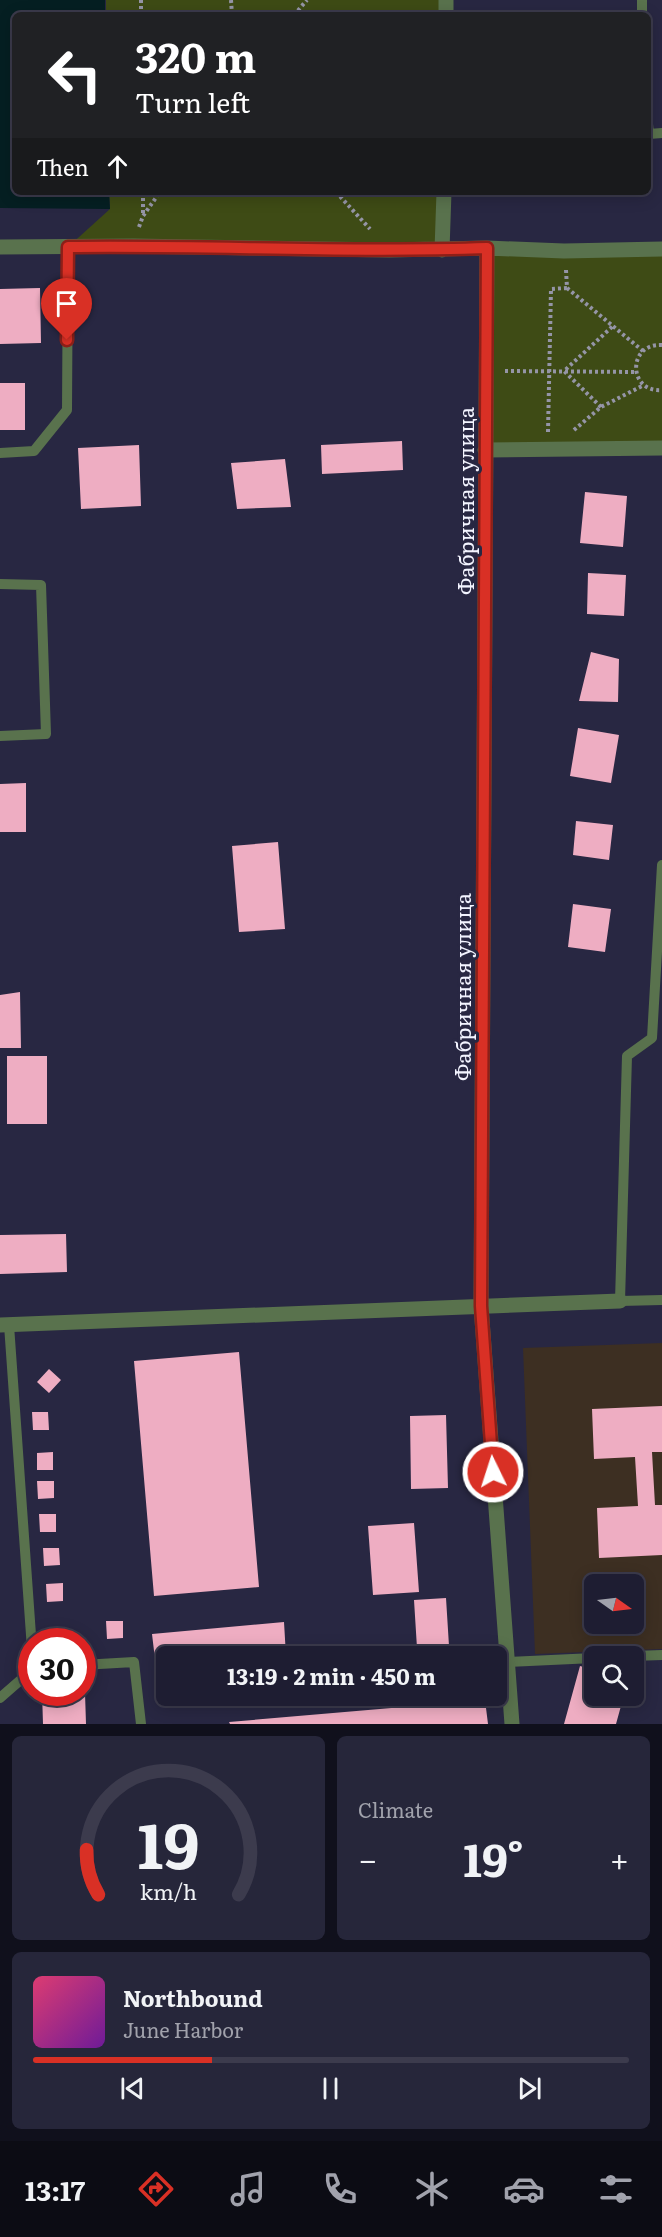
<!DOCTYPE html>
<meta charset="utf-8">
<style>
:root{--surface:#1e1d32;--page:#26263a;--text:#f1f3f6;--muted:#a1a2ac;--line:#3c3b4d;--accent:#d93025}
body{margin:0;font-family:Literata,serif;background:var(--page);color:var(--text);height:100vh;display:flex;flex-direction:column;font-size:22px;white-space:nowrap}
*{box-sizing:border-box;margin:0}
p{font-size:20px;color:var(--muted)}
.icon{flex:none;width:33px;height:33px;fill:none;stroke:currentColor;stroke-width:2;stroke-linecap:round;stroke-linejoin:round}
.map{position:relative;height:1724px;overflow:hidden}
.side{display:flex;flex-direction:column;gap:12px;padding:12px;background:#10101c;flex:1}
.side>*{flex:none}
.guide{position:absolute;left:12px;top:12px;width:639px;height:183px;border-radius:9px;box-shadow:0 3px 15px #0003,0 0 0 2px var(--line);background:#202124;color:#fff;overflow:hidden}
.needle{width:39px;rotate:104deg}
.fabs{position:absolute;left:584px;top:1574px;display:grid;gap:12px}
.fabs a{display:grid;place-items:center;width:60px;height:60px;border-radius:9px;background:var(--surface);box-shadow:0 3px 15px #0003,0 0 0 2px var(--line);font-size:30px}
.speed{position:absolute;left:18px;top:1628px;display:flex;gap:12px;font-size:30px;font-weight:700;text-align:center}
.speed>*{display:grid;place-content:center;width:78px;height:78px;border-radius:50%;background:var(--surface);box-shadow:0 3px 15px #0003,0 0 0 2px var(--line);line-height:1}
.speed .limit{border:9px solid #d22;background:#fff;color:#111}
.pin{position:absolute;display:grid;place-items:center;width:51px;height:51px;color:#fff;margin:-62px -26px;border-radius:50% 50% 50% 0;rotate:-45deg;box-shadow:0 0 6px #0007}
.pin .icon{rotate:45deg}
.me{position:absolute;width:66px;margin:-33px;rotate:356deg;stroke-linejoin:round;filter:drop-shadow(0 0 4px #0008)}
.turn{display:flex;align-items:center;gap:21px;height:126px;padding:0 24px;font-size:27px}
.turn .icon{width:78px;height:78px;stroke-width:2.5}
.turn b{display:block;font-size:42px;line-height:51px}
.then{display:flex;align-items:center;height:57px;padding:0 24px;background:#0003;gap:12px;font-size:22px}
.big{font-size:45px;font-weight:700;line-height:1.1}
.side .card{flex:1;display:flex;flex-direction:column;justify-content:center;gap:9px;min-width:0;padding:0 21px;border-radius:9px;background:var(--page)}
.side .dial{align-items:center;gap:0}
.dial svg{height:156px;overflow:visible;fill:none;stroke:var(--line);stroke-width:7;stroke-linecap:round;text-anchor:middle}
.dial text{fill:var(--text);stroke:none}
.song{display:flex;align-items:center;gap:18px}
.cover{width:72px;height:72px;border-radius:9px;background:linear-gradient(135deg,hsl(340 70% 55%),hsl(280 70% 35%))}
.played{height:6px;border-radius:3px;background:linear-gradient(90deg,var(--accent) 30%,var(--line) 30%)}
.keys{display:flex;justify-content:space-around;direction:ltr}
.heat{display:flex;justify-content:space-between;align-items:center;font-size:33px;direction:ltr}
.side .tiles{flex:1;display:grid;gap:12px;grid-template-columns:1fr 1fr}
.card:last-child{grid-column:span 2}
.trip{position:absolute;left:156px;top:1646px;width:351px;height:60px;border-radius:9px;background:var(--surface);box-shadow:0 3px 15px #0003,0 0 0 2px var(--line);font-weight:700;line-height:60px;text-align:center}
.tab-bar{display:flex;height:96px;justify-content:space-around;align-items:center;background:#0c0c14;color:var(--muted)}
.tab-bar .icon{width:42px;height:42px}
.tab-bar .on{color:var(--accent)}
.tab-bar b{font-size:27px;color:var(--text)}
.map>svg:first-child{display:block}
.education{fill:#3d2f22;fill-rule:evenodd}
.green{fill:#3e4b15}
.water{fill:#051f22}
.building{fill:#eeadc2}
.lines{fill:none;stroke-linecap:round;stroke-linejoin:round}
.path{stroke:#9595a7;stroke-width:4;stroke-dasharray:3 3;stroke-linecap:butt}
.lane{stroke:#59724d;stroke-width:10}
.street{stroke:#59724d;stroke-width:15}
.route-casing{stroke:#8d1f18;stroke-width:15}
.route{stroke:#d93025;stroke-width:10}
.labels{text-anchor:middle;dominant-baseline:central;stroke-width:6;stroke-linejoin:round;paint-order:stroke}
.street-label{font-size:21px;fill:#f3f4ff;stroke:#282742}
</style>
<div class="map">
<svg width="662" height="1724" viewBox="0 0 662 1724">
<rect width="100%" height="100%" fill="#282742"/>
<path class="education" d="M662 1343V1649L535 1654 523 1348ZM594 1584H633V1623H594Z"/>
<path class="green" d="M106 0H446V15H106Z
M109 192H444L442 250 68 247 110 209Z
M487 248 662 249V448L485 450Z"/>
<path class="water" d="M0 0H105V15H15V192H109L110 209 0 208Z"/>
<path class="building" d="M40 288 41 343 0 344V289Z
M0 383H25V430H0Z
M402 441 403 470 322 474 321 445Z
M139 445 141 506 81 509 78 448Z
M285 459 291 507 237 509 231 463Z
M585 492 627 496 623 547 580 543Z
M588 573 626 575 624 616 587 614Z
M591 652 619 659 618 702 579 701Z
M578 728 619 735 611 783 570 776Z
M26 783V832H0V784Z
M576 821 613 825 609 860 573 855Z
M278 842 285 929 239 932 232 846Z
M573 904 611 909 605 952 568 947Z
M20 992 21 1048H0V995Z
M7 1056H47V1124H7Z
M66 1234 67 1272 0 1274V1235Z
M239 1352 259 1587 154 1596 134 1361Z
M49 1369 61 1380 49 1393 37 1382Z
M662 1406V1452H652L655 1505H662V1555L599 1558 597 1508 638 1506 635 1457 594 1459 592 1409Z
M32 1412H48L49 1430H33Z
M446 1415 448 1488 411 1489 410 1416Z
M53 1452V1470H37V1453Z
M37 1481H54V1498L38 1499Z
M39 1514H56V1532H40Z
M414 1523 419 1592 373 1595 368 1526Z
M43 1548H59L60 1565 44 1566Z
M63 1583V1601L47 1602 46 1584Z
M446 1598 449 1646 417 1648 414 1600Z
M106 1621H123V1638L107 1639Z
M284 1622 286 1656H166V1675L157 1676 152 1634Z
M51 1629H67L68 1641H51Z
M580 1666 594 1670V1695H624L616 1724H564Z
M83 1687 85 1693 86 1724H43L42 1692H82Z
M485 1700 488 1724H230L229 1722Z"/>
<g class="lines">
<path class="path" d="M141 0V15
M231 0 232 15
M294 15 307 0
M143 192V215
M336 192 370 229
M139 227 143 216 160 192
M566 270 567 288 643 351
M662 345C627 343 628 393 662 390
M505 371 636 372
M601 407 564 371 613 326
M574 430 601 407 644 385
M548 432 551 289 567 288"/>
<path class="lane" d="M642 0V15
M648 124 649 134 662 133
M0 453 34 451 67 410 68 247
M0 584 41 585 46 734 0 736
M662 865 652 1038 627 1056 620 1301 662 1300
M9 1325 32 1649
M633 1656 662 1655
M506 1662 594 1658
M82 1665 134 1662 141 1724
M0 1698 32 1670"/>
<path class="street" d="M446 15V0
M0 247 133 246 389 250 487 248 564 251 662 249
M487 248 481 1306 512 1724
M442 250 444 192
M485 450 662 448
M0 1325 620 1301"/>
</g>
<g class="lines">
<g class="route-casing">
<path id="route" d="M67 340 68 247C207 245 347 253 487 248L481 1306 493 1472"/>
</g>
<use href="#route" class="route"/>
</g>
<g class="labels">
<g class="street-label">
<text transform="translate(464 501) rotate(-90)">Фабричная улица</text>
<text transform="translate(461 987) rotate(-90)">Фабричная улица</text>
</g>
</g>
</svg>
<div class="fabs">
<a><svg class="needle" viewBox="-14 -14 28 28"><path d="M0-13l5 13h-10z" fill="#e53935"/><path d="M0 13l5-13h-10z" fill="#a1a2ac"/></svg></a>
<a><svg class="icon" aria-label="search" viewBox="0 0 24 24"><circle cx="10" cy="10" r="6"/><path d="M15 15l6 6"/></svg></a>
</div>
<div class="speed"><div class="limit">30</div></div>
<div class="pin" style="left:67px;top:340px;background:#d93025"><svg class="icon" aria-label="arrive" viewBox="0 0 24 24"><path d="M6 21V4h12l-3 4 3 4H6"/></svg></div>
<svg class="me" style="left:493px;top:1472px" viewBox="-20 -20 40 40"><circle r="17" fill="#d93025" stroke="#fff" stroke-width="3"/><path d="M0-11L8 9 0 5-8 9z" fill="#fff"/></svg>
<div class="trip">13:19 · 2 min · 450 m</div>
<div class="guide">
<div class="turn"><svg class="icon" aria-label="left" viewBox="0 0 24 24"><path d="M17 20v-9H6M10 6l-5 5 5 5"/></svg><div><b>320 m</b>Turn left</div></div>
<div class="then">Then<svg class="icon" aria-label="ahead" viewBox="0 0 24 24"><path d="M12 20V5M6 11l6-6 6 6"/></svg></div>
</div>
</div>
<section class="side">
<div class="tiles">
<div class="card dial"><svg viewBox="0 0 100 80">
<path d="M14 69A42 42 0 1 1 86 69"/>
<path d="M14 69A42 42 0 0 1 8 46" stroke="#d93025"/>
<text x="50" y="56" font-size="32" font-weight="700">19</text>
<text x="50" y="72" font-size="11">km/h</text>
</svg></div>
<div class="card"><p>Climate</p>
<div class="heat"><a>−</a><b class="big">19°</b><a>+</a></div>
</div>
<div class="card">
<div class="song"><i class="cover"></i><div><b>Northbound</b><p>June Harbor</p></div></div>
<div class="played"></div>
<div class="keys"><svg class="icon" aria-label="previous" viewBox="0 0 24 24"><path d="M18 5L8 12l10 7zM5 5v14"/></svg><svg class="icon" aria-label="pause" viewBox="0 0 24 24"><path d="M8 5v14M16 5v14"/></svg><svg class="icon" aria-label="next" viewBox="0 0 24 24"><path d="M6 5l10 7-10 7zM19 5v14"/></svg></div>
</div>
</div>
</section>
<nav class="tab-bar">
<b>13:17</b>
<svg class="icon on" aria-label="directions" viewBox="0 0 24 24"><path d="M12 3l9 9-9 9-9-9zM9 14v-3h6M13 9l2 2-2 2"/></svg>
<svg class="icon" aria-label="music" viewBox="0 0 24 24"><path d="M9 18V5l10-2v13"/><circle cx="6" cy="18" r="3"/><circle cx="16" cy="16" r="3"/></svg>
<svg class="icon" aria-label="phone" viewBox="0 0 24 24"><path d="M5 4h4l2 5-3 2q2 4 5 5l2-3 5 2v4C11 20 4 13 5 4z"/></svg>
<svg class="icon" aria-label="climate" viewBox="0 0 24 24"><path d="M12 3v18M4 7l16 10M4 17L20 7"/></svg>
<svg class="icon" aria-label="car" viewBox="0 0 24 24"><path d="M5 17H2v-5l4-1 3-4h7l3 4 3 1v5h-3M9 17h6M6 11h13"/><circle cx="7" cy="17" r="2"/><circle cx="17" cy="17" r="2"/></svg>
<svg class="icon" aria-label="filters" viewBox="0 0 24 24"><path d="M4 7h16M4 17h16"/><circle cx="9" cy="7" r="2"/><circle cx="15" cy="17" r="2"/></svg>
</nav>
